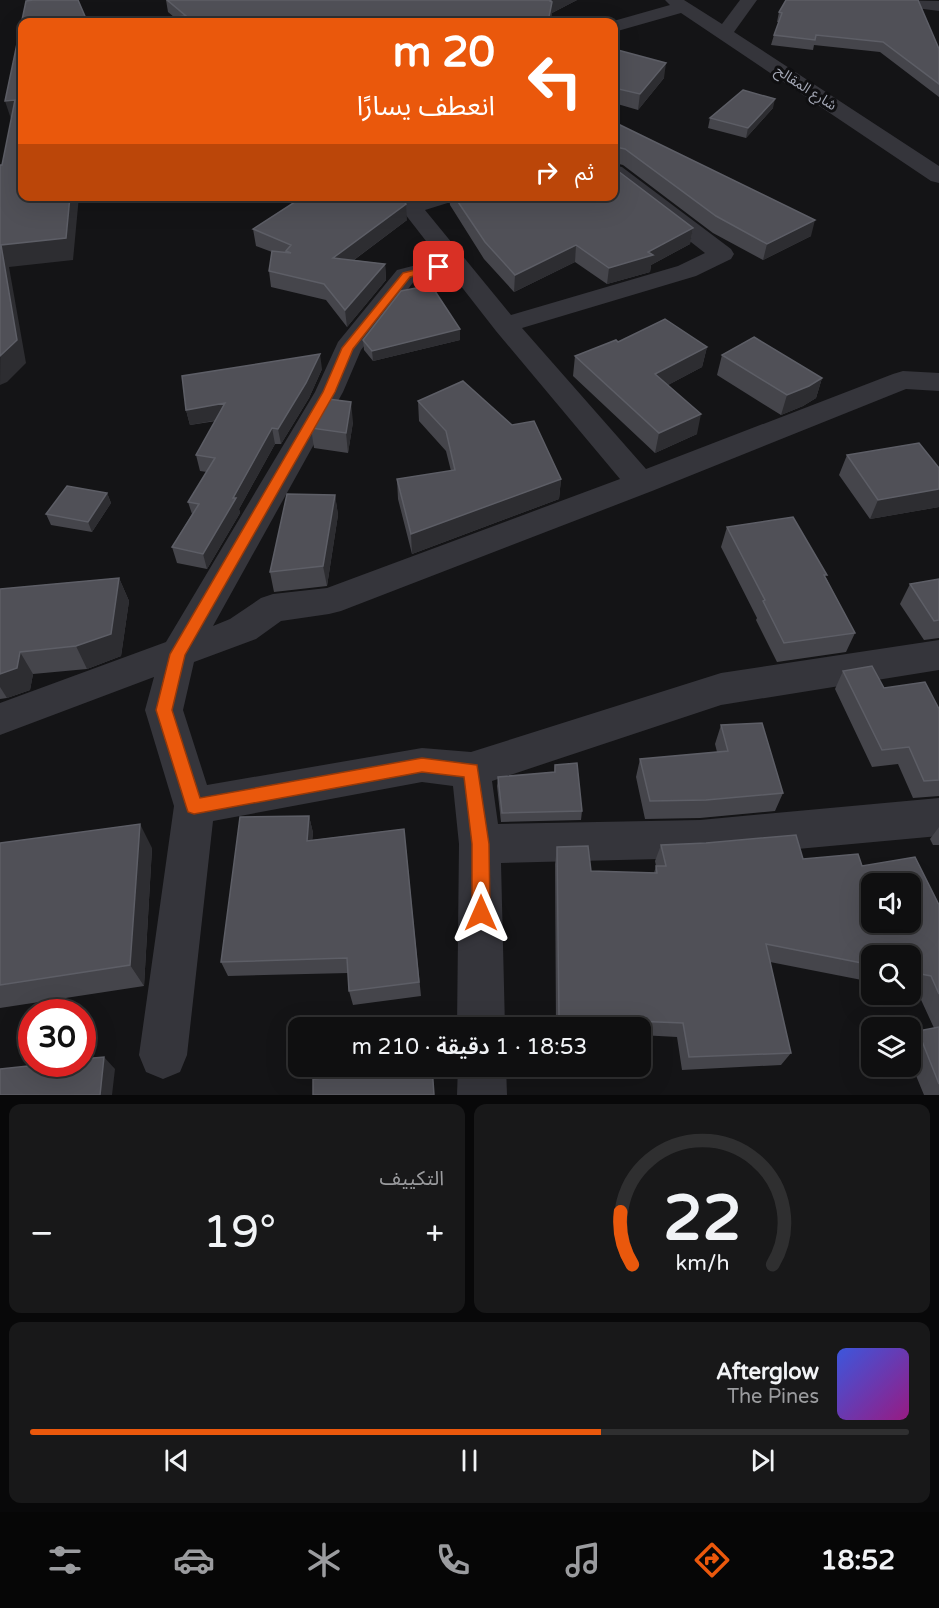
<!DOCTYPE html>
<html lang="ar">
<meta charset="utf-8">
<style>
:root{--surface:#0f0f10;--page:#181819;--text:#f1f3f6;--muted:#9b9c9f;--line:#2f2f30;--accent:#ea580c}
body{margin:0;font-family:"Varela Round","Noto Sans Arabic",sans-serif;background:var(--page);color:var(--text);direction:rtl;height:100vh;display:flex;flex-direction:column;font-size:22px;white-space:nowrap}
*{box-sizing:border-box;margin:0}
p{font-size:20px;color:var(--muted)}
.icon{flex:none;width:33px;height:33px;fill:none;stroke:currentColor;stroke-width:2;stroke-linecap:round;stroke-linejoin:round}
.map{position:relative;height:1095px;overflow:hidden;direction:ltr}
.side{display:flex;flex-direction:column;gap:9px;padding:9px;background:#080809;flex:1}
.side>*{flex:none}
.banner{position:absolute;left:18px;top:18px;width:600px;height:183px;border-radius:12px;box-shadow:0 6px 24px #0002,0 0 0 2px var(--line);direction:rtl;background:#ea580c;color:#fff;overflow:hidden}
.tools{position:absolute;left:861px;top:873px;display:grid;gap:12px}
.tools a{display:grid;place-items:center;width:60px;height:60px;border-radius:12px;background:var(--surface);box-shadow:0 6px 24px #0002,0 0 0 2px var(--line);font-size:30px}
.speed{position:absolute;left:18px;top:999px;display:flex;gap:12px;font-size:30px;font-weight:700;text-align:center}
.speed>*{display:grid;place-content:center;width:78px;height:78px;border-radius:50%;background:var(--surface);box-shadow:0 6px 24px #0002,0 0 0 2px var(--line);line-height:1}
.speed .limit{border:9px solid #d22;background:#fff;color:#111}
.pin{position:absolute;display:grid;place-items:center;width:51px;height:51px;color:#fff;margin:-26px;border-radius:12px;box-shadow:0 3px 9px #0006}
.me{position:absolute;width:66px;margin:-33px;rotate:0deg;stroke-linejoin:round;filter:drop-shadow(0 0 4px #0008)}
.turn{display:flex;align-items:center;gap:21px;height:126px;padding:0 24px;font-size:27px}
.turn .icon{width:78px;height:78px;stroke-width:2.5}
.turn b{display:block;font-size:42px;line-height:51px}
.then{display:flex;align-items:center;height:57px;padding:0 24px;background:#0003;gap:12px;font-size:22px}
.big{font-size:45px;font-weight:600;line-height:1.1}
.side .widget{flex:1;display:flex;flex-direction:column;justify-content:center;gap:9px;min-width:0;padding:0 21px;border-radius:12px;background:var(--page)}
.side .dial{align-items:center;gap:0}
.dial svg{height:156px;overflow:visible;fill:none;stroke:var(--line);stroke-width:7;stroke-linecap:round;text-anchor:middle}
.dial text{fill:var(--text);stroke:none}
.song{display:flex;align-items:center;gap:18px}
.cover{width:72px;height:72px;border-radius:9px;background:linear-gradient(135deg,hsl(230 70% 55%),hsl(310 70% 35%))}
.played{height:6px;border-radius:3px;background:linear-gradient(90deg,var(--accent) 65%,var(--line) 65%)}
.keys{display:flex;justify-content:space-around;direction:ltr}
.heat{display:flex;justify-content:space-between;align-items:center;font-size:33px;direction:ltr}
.side .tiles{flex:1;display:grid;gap:9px;grid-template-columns:1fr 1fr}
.widget:last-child{grid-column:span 2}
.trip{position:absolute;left:288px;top:1017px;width:363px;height:60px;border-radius:12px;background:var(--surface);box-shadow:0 6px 24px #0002,0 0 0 2px var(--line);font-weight:600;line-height:60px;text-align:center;direction:rtl}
.dock{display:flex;height:96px;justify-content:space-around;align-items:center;background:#060606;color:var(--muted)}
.dock .icon{width:42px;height:42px}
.dock .on{color:var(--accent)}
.dock b{font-size:27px;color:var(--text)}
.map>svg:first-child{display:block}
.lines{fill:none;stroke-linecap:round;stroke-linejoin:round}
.minor{fill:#35353b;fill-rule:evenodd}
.wall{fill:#45454b}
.shaded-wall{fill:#2d2d31}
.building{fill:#505057;stroke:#5d5e66;stroke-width:1.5;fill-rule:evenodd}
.route{fill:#ea580c;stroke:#983908;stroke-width:1.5}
.labels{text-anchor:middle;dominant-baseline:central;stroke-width:6;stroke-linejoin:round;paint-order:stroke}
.far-street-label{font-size:14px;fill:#a5a9b7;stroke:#0f0f11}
</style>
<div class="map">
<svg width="939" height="1095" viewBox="0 0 939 1095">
<rect width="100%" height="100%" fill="#141416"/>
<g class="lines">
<path class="minor" d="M665 0H684L722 24 740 0H757L734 32 939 166V183L931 181 681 13 614 32V22H610L670 5Z
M885 0 939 1V11L893 5 887 4Z
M614 165 622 167 731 249 734 254 731 259 696 276 522 328 646 469 893 374 903 371 939 373V391L906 389 652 491 341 611 329 614 281 621 256 639 194 662 183 710 207 785 422 748 471 752 721 673 939 640V670L721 705 492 781 498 824 700 820 939 798V836L700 858 501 863 505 1028H457L459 844 453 786 422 782 213 821 187 1055 180 1072 163 1079 146 1072 139 1055 174 806 145 710 154 677 0 735V703L166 642 315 392 338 342 397 270 440 259 391 196H457L454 201 425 210 511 315 678 266 705 253 614 182ZM450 272 496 331 620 479 327 588 273 594 261 598 230 619 213 626 343 392 361 350 415 280Z
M458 1066H506L507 1095H457Z"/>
</g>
<path class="wall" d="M166 0H577L552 13 550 22H137V21L174 17 168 12Z
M779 12 939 49V97L880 52 814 45 813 50 771 45 774 35 779 22H777Z
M614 49 664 78 638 110 614 103Z
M773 108 746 138 708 128 710 118Z
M614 122 811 236 763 260 713 233 623 165 615 163 614 168 693 228 690 244 651 265 650 272 607 284 575 262 514 292 484 259 450 205 449 196H614Z
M407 220 354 260 385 264 386 280 347 327 326 300 271 287 269 271 272 252 256 246 253 229Z
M363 340H460L373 361 364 350Z
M618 342 707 347 702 367 668 385 697 434 655 453 573 376 575 356Z
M722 355 822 378 816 398 803 406 781 415 717 375Z
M322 369 309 398 281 444H275L239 509 240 513 207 569 177 563 172 547 192 514 188 502 207 472 200 471 196 455 216 421 190 425 186 410Z
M418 401 561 479 559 499 412 554 398 499 397 479 451 471 446 451 419 421Z
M353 422 348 453 314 448 311 428Z
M847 455 939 489V507L870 519 839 475Z
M107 493 111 503 92 532 51 525 46 514Z
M335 495 338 515 327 586 274 592 270 572Z
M727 527 826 578 855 633 846 652 777 662 756 620 757 618 721 547Z
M119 578 129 601 121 656 87 669 33 674 30 690 7 698 0 699V589Z
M939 579V639V638L924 640 900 604 910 584Z
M843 671 884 688 939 709V796L913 798 898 764 872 767 835 689Z
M721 725 783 793 775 811 700 818 645 819 636 777 640 759 717 752 715 744Z
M555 765 582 811 581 820 501 822 497 786 498 777 554 772Z
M309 816 313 833 312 840 404 829 421 996 353 1005 349 991 348 973 228 976 221 962Z
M939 827V845H933L930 839Z
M0 843 152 848 144 986 0 1008Z
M661 845 803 859 862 866 939 905V1095H924L910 1061V1038L918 1031 934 1028 917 991 910 989V956H872V982L770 962 791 1053 781 1065 682 1070 677 1037 640 1035V1028H556L555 864 557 847 591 871 654 873 656 866 655 861Z"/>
<path class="shaded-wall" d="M551 0H577L552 13 550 22H548L550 1Z
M666 63 664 78 638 110 640 94Z
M775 99 773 108 746 138 748 128Z
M15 100 12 122 5 101Z
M616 147 615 163 614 149Z
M70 196H79L73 260 9 267 26 363 7 382 0 385 1 245Z
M406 204 407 220 335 274 333 258Z
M815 220 811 236 763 260 767 244Z
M693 228 690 244 651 265 650 272 607 284 609 268 648 252Z
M576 245 575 262 514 292 515 275Z
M385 264 386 280 347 327 345 310Z
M460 329V340L373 361 372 351Z
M707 347 702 367 651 394 655 374Z
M320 354 322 369 309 398 281 444 278 429Z
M822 378 816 398 803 406 781 415 787 395Z
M351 402 353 422 348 453 346 433Z
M225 403 229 418 190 425 186 410Z
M701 414 697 434 655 453 659 433Z
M272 428 275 444 239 509 240 513 207 569 203 554Z
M561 479 559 499 412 554 411 534Z
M939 489V507L870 519 878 500Z
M107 493 111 503 92 532 88 522Z
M335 495 338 515 327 586 323 566Z
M119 578 129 601 121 656 87 669 76 646Z
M20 652 33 674 30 690 7 698 0 687V674Z
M309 816 313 833 311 858 307 841Z
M140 824 152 848 144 986 130 965Z
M104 1057 115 1069 112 1095H100Z"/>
<path class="building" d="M33 0H78L87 21V22H22V196H70L66 238 1 245 17 340 0 356V165H2L15 100 5 101 26 1Z
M167 0H551L550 1 552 2 548 22H138L137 21 186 16Z
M786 0H918L939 49V84L883 42 816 35 815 40 774 35 782 13 779 12Z
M614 49 666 63 640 94 614 88Z
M743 90 775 99 748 128 710 118Z
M614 122 815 220 767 244 716 216 625 149 616 147 614 149Z
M614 150V168L693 228 648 252 653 255 609 268 576 245 515 275 485 242 454 196H614Z
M304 196H400L406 204 333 258 385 264 345 310 324 284 269 271 272 251 291 253 286 251 291 245 253 229Z
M431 285 460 329 372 351 363 340 401 291Z
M665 319 707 347 655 374 701 414 659 433 575 356 616 340 618 342Z
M754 337 822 378 809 386 787 395 722 355Z
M320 354 306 383 278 429 272 428 233 498H236L203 554 172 547 199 504 188 502 215 458 196 455 225 403 186 410 182 376Z
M463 381 512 425 534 421 561 479 411 534 397 479 455 470 446 431 418 401Z
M328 399 351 402 346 433 311 428Z
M919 443 939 468V489L878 500 847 455Z
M67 486 107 493 88 522 46 514Z
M287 494 335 495 323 566 270 572Z
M793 517 827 575H824L855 633 784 643 763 601 765 600 727 527Z
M119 578 111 634 76 646 20 652 17 668 0 674V589Z
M939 579V620L934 621 910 584Z
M872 666 884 688 925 682 939 709V780L924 781 909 747 882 750 843 671Z
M762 723 783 793 706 800 650 801 640 759 728 751 721 725Z
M577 763 582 811 502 813 498 777 555 772V765Z
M309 816 307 841 404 829 419 982 349 991 347 958 221 962 240 817Z
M140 824 130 965 0 985V843Z
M796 835 803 859 858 854 862 866 915 857 939 905V994L931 976 910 972V956H872V965L766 944 791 1053 689 1057 683 1023 559 1018 557 847 588 846 591 871 657 873 656 866H666L661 845 706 843ZM872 884H910V922H872Z
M939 1027V1084L918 1031Z
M104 1057 100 1095H0V1069L47 1064H82V1059Z
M432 1066 434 1095H313V1079Z"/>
<path class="route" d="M439 264 443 265V269L410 277 353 349 335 392 185 655 172 710 200 798 422 758 477 765 489 844 490 913 487 919 481 921 474 919 472 913V844L464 777 422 772 194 814 188 812 186 806 156 710 170 654 323 392 342 348 403 273Z"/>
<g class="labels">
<g class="far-street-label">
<text transform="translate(806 88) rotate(33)">شارع المقالح</text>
</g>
</g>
</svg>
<div class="tools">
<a><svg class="icon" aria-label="sound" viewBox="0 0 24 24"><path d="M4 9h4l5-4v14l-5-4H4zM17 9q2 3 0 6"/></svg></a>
<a><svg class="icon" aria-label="search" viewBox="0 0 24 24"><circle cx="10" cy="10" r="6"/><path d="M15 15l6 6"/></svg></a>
<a><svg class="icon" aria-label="layers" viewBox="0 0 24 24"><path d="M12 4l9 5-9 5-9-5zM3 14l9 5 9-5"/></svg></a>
</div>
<div class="speed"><div class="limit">30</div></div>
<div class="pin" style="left:439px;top:267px;background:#d93025"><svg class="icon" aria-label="arrive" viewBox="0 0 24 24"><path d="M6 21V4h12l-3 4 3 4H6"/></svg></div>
<svg class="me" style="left:481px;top:913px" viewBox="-20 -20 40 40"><path d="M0-17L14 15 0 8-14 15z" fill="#ea580c" stroke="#fff" stroke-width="4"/></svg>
<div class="trip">18:53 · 1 دقيقة · 210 m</div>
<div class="banner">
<div class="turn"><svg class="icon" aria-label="left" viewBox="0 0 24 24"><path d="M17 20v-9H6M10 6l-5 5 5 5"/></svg><div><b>20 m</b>انعطف يسارًا</div></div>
<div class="then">ثم<svg class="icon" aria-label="right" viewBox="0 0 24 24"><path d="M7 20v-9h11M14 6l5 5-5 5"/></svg></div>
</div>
</div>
<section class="side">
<div class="tiles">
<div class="widget dial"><svg viewBox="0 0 100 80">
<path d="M14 69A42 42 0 1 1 86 69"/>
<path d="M14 69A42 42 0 0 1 8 42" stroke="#ea580c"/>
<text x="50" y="56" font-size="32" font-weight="700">22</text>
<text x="50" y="72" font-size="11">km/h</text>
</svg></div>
<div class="widget"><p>التكييف</p>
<div class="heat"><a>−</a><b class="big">19°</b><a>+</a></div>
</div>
<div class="widget">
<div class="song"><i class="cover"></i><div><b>Afterglow</b><p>The Pines</p></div></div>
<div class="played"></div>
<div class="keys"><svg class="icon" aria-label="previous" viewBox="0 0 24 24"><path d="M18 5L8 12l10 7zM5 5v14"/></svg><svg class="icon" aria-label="pause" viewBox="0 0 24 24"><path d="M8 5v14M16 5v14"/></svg><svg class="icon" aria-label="next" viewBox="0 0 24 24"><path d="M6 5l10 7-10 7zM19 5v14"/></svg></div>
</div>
</div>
</section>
<nav class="dock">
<b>18:52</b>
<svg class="icon on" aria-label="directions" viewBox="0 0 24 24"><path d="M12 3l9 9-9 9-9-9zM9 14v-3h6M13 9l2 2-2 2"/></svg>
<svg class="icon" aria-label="music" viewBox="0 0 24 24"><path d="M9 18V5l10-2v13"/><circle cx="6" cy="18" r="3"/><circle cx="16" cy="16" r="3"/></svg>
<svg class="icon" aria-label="phone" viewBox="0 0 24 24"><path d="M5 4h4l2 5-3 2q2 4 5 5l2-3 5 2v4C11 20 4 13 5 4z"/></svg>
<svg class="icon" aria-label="climate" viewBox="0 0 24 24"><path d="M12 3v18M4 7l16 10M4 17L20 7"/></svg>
<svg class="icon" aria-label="car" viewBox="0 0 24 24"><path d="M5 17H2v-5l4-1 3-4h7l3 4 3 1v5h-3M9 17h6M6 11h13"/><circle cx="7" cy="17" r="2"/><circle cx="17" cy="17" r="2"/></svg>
<svg class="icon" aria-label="filters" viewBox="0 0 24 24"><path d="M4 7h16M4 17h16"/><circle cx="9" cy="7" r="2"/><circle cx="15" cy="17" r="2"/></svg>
</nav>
